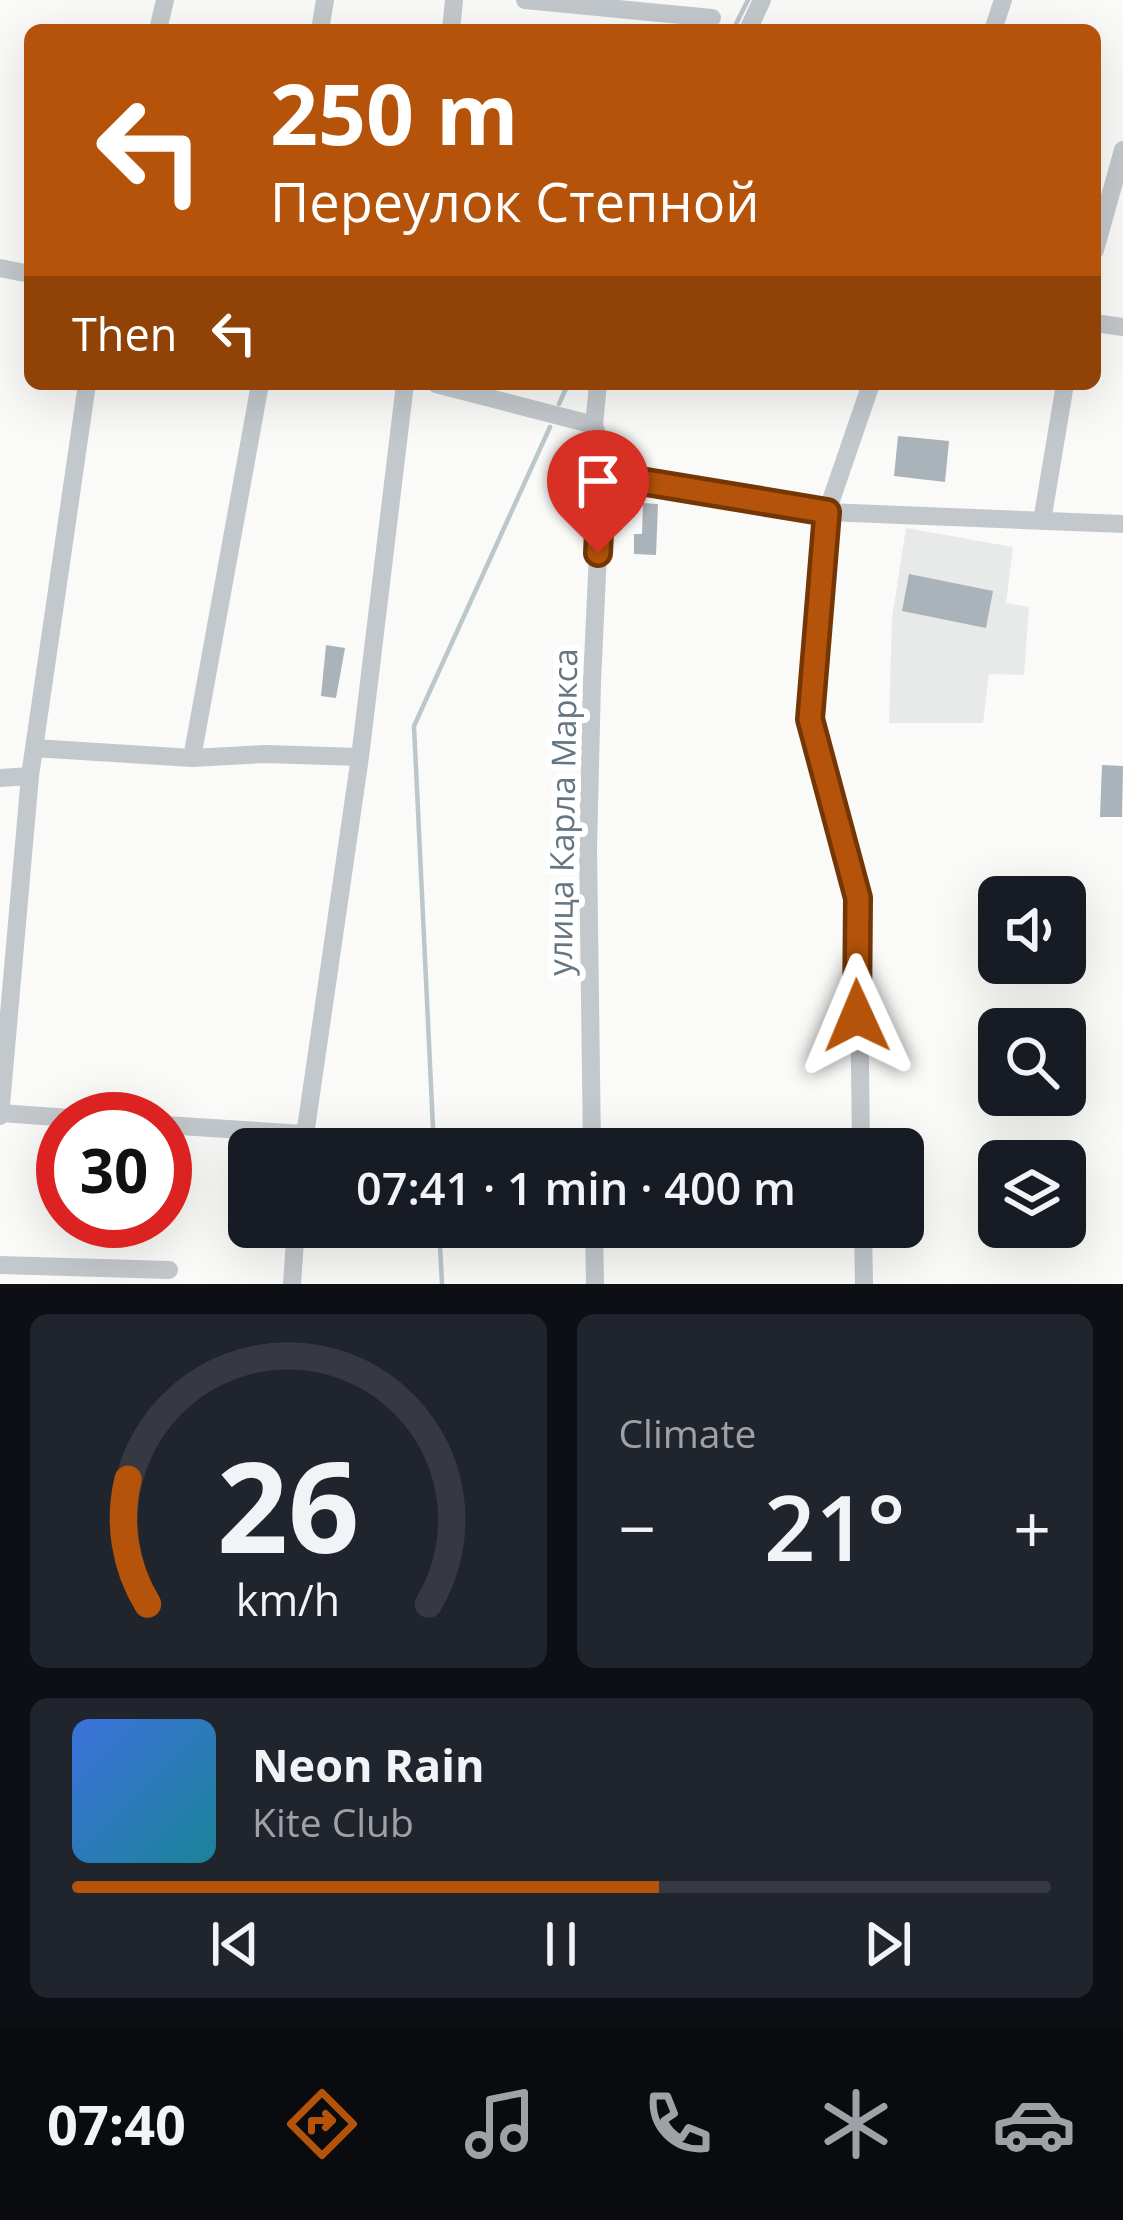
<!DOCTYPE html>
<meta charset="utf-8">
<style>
:root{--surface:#171b24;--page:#20242c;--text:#f1f3f6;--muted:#9ea1a6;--line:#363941;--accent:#b45309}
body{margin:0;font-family:"Open Sans",sans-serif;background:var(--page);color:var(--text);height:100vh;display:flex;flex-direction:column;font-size:45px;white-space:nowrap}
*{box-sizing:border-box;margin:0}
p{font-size:39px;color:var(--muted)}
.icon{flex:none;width:66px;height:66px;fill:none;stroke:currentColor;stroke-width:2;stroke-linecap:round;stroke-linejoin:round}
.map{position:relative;height:1284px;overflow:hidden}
.drawer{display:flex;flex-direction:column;gap:30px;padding:30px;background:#0d0f14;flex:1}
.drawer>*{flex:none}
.top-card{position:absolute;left:24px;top:24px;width:1077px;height:366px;border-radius:18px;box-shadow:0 12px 48px #0002;background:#b45309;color:#fff;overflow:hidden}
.controls{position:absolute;left:978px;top:876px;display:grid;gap:24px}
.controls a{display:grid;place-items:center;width:108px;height:108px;border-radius:18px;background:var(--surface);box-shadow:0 12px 48px #0002;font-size:60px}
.speed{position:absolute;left:36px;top:1092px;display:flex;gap:24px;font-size:60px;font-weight:700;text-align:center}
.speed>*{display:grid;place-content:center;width:156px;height:156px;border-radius:50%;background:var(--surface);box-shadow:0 12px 48px #0002;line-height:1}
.speed .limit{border:18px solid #d22;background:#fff;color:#111}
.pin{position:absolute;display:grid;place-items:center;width:102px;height:102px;color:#fff;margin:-123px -51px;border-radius:50% 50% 50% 0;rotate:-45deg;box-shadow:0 0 12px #0007}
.pin .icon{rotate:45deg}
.me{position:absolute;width:132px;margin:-66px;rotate:359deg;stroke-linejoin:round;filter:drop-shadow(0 0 9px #0008)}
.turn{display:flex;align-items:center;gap:42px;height:252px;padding:0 48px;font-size:54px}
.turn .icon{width:156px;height:156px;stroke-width:2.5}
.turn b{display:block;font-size:84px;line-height:102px}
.then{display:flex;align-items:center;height:114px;padding:0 48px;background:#0003;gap:24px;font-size:45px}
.big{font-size:90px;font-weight:600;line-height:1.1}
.drawer .card{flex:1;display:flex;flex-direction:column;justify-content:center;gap:18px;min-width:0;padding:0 42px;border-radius:18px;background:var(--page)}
.drawer .dial{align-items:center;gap:0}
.dial svg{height:312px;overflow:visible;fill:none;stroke:var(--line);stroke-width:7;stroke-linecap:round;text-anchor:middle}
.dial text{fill:var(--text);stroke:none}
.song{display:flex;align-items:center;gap:36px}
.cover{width:144px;height:144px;border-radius:18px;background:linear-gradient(135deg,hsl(220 70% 55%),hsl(190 70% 35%))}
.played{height:12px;border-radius:6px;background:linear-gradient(90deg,var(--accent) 60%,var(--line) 60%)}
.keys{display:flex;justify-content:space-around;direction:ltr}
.heat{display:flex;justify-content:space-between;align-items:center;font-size:66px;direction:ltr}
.drawer .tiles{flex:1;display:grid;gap:30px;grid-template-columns:1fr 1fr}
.card:last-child{grid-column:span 2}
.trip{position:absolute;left:228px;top:1128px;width:696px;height:120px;border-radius:18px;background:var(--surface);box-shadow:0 12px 48px #0002;font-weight:600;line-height:120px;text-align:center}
.tab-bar{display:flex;height:192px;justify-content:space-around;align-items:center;background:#090b0e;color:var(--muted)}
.tab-bar .icon{width:84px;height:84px}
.tab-bar .active{color:var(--accent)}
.tab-bar b{font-size:54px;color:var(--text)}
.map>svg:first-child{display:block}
.built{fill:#e8e9e9}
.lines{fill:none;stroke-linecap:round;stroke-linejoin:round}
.stream{stroke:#bbc7cb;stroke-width:4.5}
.building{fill:#aab3b9}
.minor{stroke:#c3c8cc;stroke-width:18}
.route-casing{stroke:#753606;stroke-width:30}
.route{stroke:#b45309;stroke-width:21}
.labels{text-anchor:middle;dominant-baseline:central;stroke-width:12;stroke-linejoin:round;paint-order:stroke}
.street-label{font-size:33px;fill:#657683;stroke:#fff}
</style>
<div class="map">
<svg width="1123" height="1284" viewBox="0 0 1123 1284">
<rect width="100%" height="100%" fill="#fafaf8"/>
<path class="built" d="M906 528 1013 547 1006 603 1029 607 1024 675 989 674 983 723H889L892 618Z"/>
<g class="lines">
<path class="stream" d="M733 30 748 0
M559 404 568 384
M434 1149 414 726 550 427
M439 1227 442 1284"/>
</g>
<path class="building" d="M898 436 949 441 945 482 894 476Z
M643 503 658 504 656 555 634 554V534H642Z
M909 574 993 591 986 628 902 611Z
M326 645 345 648 336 698 321 696Z
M1102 765 1123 766 1122 817H1100Z"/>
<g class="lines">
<path class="minor" d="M525 0 712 18
M158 30 165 0
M320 30 325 0
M451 30 454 0
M748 30 762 0
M993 30 1003 0
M1095 250 1123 150
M0 268 30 274
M1095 323 1123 327
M436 384 594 425
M610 476 827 512 1123 524
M1042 521 1065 384
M34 748 192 758 265 754 360 757
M192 758 260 384
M0 778 30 776
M0 1113 84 1119
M0 1116 30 776 87 384
M165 1125 304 1134
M303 1149 360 757 405 384
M592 1149 588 848 592 682 600 510 610 476 594 425 598 384
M752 1149 861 1146
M861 1149 858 898 810 719 827 512 871 384
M594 1227 595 1284
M863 1227 864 1284
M0 1265 169 1270
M292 1284 296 1227"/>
</g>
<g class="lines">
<g class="route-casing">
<path id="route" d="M598 553 600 511 610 476 827 512 810 719 858 898 857 1016"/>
</g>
<use href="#route" class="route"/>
</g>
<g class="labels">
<g class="street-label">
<text transform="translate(562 812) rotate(-89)">улица Карла Маркса</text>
</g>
</g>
</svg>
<div class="controls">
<a><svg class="icon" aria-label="sound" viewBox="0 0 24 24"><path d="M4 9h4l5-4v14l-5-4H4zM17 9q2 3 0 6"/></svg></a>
<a><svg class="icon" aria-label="search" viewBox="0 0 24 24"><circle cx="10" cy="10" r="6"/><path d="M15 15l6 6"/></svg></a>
<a><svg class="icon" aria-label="layers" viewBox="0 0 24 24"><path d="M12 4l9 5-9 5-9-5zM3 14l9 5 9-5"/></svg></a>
</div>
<div class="speed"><div class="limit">30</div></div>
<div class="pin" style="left:598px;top:553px;background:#d93025"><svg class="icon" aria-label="arrive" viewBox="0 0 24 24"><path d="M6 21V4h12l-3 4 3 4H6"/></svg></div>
<svg class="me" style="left:857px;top:1016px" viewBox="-20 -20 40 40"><path d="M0-17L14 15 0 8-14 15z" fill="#b45309" stroke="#fff" stroke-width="4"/></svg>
<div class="trip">07:41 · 1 min · 400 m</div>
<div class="top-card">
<div class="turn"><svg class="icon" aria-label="left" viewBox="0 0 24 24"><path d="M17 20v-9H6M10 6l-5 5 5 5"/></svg><div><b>250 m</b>Переулок Степной</div></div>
<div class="then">Then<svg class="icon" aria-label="left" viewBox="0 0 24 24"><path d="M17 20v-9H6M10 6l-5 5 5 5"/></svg></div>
</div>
</div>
<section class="drawer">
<div class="tiles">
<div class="card dial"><svg viewBox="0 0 100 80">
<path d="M14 69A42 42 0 1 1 86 69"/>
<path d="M14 69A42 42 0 0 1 9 37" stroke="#b45309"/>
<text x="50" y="56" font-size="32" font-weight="700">26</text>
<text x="50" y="72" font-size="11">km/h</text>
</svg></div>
<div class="card"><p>Climate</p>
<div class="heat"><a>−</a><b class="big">21°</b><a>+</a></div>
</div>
<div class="card">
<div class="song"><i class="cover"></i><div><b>Neon Rain</b><p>Kite Club</p></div></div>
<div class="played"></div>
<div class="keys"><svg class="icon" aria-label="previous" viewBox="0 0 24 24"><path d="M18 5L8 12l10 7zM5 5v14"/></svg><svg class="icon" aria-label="pause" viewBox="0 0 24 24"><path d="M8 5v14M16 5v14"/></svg><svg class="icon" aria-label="next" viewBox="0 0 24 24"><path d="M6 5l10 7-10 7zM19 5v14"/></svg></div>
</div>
</div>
</section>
<nav class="tab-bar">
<b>07:40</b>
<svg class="icon active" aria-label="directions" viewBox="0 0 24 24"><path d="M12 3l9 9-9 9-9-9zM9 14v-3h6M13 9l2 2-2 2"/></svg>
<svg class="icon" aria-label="music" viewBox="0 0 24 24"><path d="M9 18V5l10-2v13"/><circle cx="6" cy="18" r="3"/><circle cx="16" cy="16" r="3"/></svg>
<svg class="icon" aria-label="phone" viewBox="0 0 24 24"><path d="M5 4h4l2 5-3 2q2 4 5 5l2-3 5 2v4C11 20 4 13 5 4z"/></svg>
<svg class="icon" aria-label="climate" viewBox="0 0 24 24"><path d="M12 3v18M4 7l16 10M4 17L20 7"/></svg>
<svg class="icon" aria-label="car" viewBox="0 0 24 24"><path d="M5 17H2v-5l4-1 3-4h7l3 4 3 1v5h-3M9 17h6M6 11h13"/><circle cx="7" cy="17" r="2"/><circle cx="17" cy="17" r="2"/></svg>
</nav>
